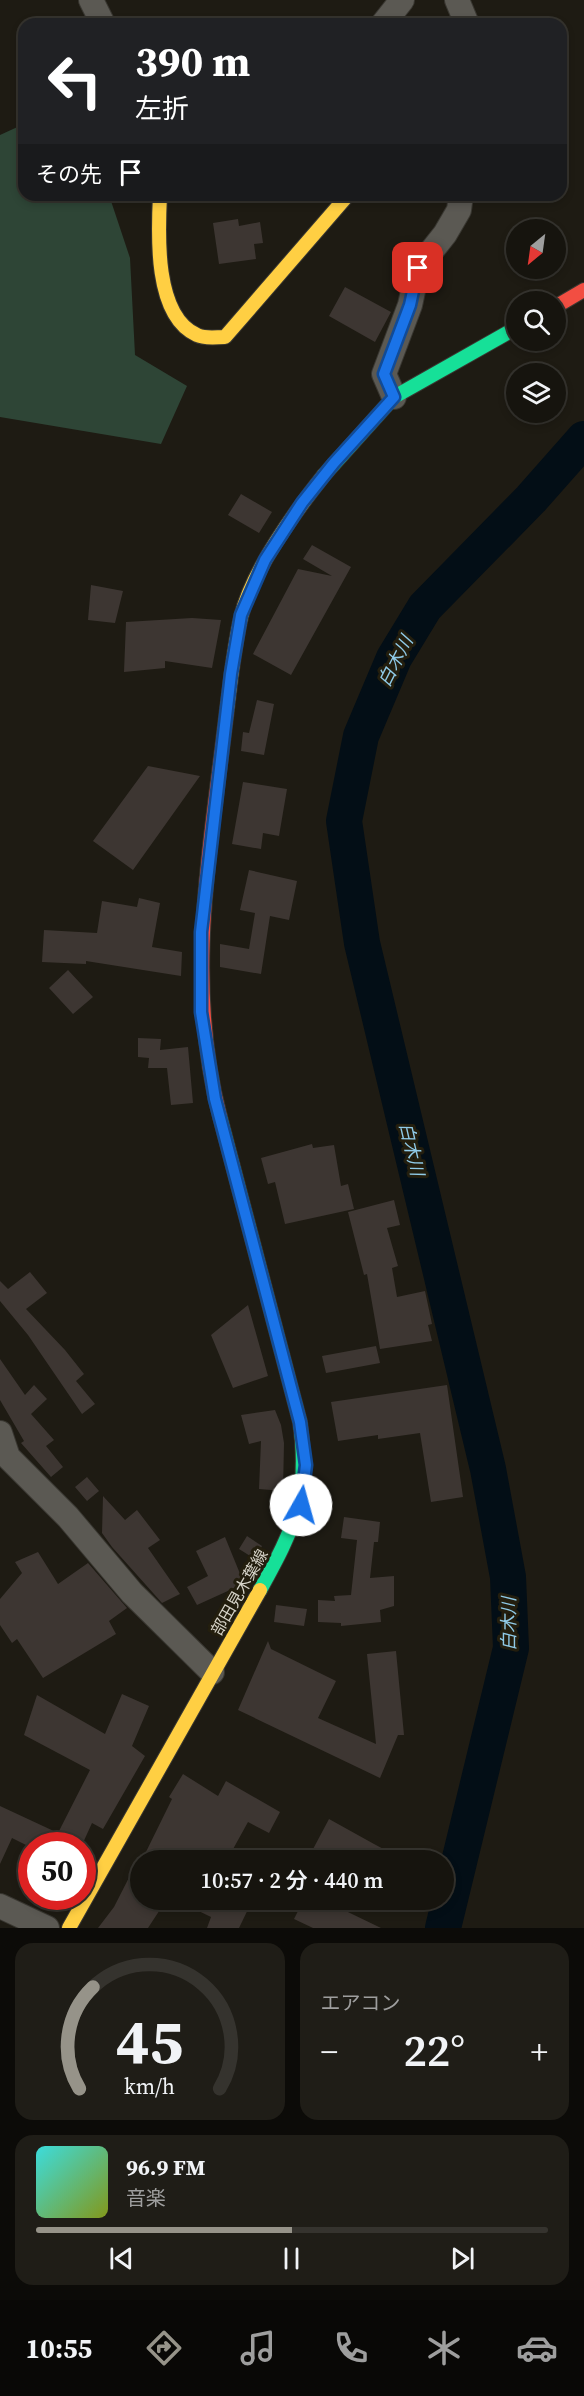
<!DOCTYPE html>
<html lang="ja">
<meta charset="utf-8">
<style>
:root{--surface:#16140e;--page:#1f1d17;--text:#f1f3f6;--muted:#9e9e9e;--line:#35332e;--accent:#969389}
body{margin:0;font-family:"Source Serif 4","Noto Sans JP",serif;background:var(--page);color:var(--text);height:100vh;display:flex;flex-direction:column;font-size:22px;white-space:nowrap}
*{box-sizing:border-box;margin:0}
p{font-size:20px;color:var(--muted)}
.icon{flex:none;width:33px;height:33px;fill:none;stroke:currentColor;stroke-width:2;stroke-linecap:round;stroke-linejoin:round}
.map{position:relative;height:1928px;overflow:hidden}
.panel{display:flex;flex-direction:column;gap:15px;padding:15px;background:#0c0b08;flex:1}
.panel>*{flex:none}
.banner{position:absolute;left:18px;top:18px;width:549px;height:183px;border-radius:18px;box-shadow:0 3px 9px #0003,0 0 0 2px var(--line);background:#202124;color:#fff;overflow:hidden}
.needle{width:39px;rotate:209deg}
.controls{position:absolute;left:506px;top:219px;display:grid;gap:12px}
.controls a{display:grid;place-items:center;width:60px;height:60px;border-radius:50%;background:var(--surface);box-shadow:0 3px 9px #0003,0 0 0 2px var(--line);font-size:30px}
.speed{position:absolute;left:18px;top:1832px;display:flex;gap:12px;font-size:30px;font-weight:700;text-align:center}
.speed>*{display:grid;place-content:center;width:78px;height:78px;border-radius:50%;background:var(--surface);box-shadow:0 3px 9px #0003,0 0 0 2px var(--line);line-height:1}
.speed .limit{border:9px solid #d22;background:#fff;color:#111}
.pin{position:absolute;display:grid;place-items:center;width:51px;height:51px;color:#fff;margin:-26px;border-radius:12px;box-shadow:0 3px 9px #0006}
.me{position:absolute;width:66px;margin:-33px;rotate:7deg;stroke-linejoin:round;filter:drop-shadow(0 0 4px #0008)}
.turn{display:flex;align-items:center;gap:21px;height:126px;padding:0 18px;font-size:27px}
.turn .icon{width:78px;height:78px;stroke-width:2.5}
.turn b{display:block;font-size:42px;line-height:51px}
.then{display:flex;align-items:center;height:57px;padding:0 18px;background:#0003;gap:12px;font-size:22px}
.big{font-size:45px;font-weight:600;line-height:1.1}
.panel .card{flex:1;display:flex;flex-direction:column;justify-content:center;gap:9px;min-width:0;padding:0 21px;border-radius:18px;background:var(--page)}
.panel .dial{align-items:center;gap:0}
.dial svg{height:156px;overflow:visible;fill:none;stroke:var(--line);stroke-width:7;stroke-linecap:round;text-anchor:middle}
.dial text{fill:var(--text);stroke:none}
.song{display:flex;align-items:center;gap:18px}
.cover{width:72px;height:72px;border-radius:9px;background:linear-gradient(135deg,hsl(180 70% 55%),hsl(70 70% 35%))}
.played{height:6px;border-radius:3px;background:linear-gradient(90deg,var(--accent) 50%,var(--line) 50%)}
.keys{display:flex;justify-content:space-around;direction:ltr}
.heat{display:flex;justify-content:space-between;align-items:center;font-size:33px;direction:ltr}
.panel .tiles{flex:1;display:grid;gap:15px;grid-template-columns:1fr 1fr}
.card:last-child{grid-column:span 2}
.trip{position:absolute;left:130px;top:1850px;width:324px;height:60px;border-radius:30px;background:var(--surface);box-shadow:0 3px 9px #0003,0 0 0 2px var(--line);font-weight:600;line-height:60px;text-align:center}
.tabs{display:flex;height:96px;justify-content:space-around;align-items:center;background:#090806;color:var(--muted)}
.tabs .icon{width:42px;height:42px}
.tabs .selected{color:var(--accent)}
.tabs b{font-size:27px;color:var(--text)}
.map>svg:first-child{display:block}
.forest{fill:#2e4536}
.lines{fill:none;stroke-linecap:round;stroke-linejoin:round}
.river{stroke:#030e16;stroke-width:36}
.building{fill:#3d3632}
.street-casing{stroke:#393731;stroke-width:26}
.fast-casing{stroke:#393731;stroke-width:16}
.slow-casing{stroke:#393731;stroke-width:16}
.jam-casing{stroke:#393731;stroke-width:16}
.street{stroke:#5b5953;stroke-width:24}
.fast{stroke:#16e098;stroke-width:14}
.slow{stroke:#ffcf43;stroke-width:14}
.jam{stroke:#f24e42;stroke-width:14}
.route-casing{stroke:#114b97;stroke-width:15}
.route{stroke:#1a73e8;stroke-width:10}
.labels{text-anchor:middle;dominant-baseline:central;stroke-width:6;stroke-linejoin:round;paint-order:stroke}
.street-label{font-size:16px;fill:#d6d3c8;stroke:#231e0e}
.water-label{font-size:18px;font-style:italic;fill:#90cbe8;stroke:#231e0e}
</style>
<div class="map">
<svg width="584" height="1928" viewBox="0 0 584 1928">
<rect width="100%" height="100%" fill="#1e1b13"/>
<path class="forest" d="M24 124V195H109L130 258 135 355 187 386 161 444 0 417V135Z"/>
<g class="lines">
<path class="river" d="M443 1928 511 1648 508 1577 488 1469 362 943 344 821 361 736 394 658 425 607 531 499 584 439"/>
</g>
<path class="building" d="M238 219 239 226 260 222 263 243 254 244 256 259 219 264 213 223Z
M345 287 391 312 375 342 329 316Z
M241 494 272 512 259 533 228 515Z
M312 545 351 567 291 675 253 654 298 569 332 576 303 559Z
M91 585 123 591 115 623 88 620Z
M192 618 221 620 212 668 165 661V668L124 672 126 622Z
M257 700 274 704 264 755 241 751 243 732 249 733Z
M148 766 200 776 133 870 93 841Z
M243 782 287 789 279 836 263 833 261 849 232 844Z
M249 870 297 881 289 920 270 916 261 974 220 967V944L249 949 255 913 240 910Z
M139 898 160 903 152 947 182 952 181 976 86 961V964L42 962 44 930 97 933 102 901 137 907Z
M68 970 93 997 73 1014 49 988Z
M138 1038 161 1039 160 1050 188 1047 193 1103 171 1105 167 1068H148L149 1058 138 1057Z
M312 1144 313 1148 334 1145 341 1186 348 1184 354 1209 285 1224 275 1182 268 1184 261 1158Z
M394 1200 400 1225 387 1228 398 1266 392 1268 397 1297 425 1291 432 1324 428 1325 432 1341 380 1349 367 1274 364 1275 348 1212Z
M30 1272 47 1293 26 1309 65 1350 84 1374 76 1381 95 1404 82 1414 28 1335 0 1301V1281L8 1289Z
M248 1305 268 1376 233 1388 211 1335Z
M376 1346 380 1363 326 1373 322 1356Z
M0 1359 25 1395 34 1385 47 1399 31 1414 54 1440 46 1446 63 1467 51 1477 21 1443 24 1441 0 1400Z
M447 1385 463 1497 431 1502 420 1433 378 1439V1435L338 1441 331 1402Z
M275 1410 281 1425 284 1443 283 1491 259 1489 261 1441 249 1444 241 1415Z
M87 1477 99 1491 87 1501 75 1487Z
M103 1496 125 1520 137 1510 160 1540 148 1548 180 1594 162 1603 112 1547 102 1533Z
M344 1517 380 1522 378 1542H374L370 1578 394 1576V1606L380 1610 381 1622 341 1626V1623L318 1622V1600L335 1601 334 1596 351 1595 357 1540 341 1538Z
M247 1536 262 1546 255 1559 239 1549Z
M225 1537 243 1581 241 1585 197 1605 187 1587 208 1576 196 1551Z
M38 1552 58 1584 88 1563 127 1608 109 1621 116 1634 43 1678 17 1639 12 1643 0 1625V1599L22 1573 15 1562Z
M276 1605 307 1609 304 1626 274 1622Z
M268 1641 271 1649 336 1681 318 1718 376 1744 367 1654 396 1651 404 1735H398L380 1778 238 1710Z
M122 1694 149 1706 132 1746 145 1756 103 1829 92 1823 82 1845H26L12 1838 0 1864V1806L58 1833 90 1770 24 1735 37 1695 105 1734Z
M183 1774 218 1796 226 1781 280 1812 269 1833 248 1822 227 1860H142L172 1799 169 1797Z
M329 1819 374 1844 404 1860H328L312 1851Z
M141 1854V1899H167L148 1928H98L114 1907Z
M174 1899H253L239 1928H207L211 1917Z
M304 1899H321L381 1928H313L294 1919Z"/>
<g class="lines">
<g class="street-casing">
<path id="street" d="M91 0 103 24
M457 0 467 24
M383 24 402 0
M394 397 384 374 410 305 418 268 445 234 459 210 461 195
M0 1433 8 1457 68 1517 132 1593 212 1672
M0 1906 47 1928"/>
</g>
<g class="fast-casing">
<path id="fast" d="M324 475 394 397 516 328
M220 1117 300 1422C310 1495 295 1527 260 1590"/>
</g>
<g class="slow-casing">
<path id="slow" d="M160 195C158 234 154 316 197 335 205 339 216 337 225 337L348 195
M227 709C231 678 234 647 241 617 252 570 294 513 324 475
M69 1928 260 1590"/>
</g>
<g class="jam-casing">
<path id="jam" d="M555 307 584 290
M220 1117C184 980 211 846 227 709"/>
</g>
<use href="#street" class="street"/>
<use href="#fast" class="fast"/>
<use href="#slow" class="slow"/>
<use href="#jam" class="jam"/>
</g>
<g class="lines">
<g class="route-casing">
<path id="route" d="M301 1505 306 1465 300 1422 215 1099 201 1012V932L231 674 241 615 265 560 302 503 334 463 394 397 384 374 410 305 418 268"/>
</g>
<use href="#route" class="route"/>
</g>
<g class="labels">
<g class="street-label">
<text transform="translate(239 1592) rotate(-60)">部田見木葉線</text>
</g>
<g class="water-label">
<text transform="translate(395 661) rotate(-63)">白木川</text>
<text transform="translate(412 1149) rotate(77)">白木川</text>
<text transform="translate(508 1624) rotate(-90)">白木川</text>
</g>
</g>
</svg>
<div class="controls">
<a><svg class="needle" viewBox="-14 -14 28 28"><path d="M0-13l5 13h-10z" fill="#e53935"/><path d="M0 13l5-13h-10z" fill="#9e9e9e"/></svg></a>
<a><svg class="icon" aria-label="search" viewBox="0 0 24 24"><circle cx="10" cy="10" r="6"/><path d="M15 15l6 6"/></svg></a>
<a><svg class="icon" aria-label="layers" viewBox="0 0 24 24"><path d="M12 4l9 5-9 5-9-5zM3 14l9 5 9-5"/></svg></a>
</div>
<div class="speed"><div class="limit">50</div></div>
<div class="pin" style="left:418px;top:268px;background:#d93025"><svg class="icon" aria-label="arrive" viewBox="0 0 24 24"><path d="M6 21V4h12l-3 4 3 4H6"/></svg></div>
<svg class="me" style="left:301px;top:1505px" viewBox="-20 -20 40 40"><circle r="19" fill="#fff"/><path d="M0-13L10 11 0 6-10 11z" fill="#1a73e8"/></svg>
<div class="trip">10:57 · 2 分 · 440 m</div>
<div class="banner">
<div class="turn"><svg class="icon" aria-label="left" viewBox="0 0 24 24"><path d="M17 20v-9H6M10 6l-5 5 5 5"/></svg><div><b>390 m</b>左折</div></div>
<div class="then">その先<svg class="icon" aria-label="arrive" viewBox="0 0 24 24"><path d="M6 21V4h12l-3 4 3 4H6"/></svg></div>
</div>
</div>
<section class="panel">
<div class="tiles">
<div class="card dial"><svg viewBox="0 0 100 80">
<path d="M14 69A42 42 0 1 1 86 69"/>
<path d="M14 69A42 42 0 0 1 21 17" stroke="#969389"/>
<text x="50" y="56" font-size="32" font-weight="700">45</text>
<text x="50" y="72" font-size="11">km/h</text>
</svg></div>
<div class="card"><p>エアコン</p>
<div class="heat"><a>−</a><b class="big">22°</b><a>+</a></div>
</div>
<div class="card">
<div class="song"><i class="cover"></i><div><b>96.9 FM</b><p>音楽</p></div></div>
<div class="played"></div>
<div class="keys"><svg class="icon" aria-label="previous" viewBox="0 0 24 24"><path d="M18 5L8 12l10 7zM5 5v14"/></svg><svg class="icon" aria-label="pause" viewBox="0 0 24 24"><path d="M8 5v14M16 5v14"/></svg><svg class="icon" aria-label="next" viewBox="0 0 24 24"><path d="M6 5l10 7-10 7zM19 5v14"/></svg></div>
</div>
</div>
</section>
<nav class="tabs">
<b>10:55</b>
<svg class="icon selected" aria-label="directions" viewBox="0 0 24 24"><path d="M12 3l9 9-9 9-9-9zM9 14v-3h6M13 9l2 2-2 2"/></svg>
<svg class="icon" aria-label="music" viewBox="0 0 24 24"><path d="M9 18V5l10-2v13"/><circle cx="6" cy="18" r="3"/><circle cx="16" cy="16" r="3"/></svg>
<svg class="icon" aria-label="phone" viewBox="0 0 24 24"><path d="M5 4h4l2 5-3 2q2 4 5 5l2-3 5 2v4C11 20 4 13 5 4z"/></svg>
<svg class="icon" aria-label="climate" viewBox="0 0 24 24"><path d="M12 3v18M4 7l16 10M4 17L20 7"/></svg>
<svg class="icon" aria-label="car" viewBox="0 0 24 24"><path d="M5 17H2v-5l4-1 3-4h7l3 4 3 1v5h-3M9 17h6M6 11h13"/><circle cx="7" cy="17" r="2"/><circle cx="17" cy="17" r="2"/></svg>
</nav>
